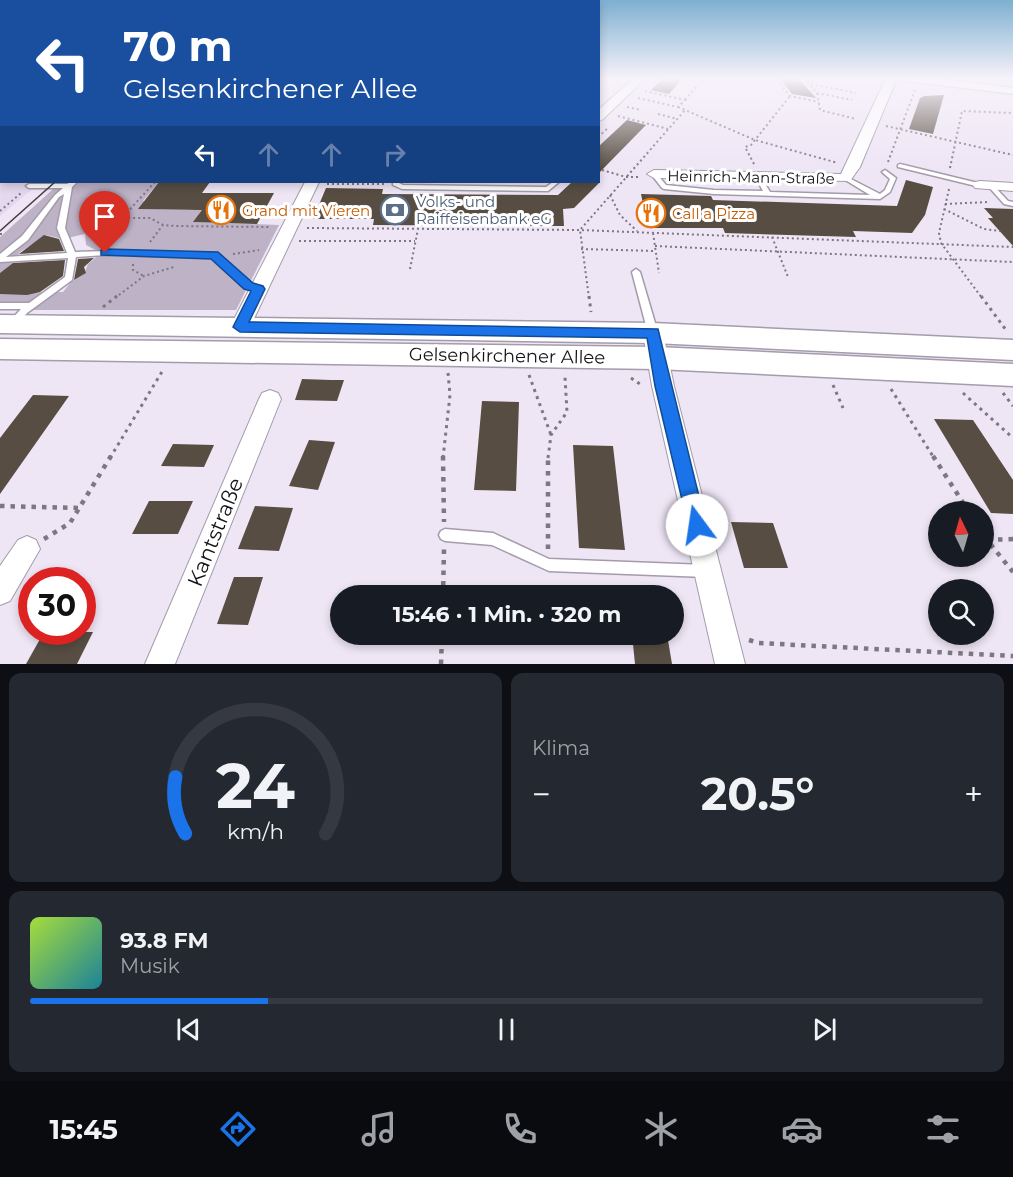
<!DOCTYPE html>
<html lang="de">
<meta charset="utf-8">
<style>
:root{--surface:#171b24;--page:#242831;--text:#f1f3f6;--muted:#9ea1a6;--line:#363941;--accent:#1a73e8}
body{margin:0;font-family:Montserrat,sans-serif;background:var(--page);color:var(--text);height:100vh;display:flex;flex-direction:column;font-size:22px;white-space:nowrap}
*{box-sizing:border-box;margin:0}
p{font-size:20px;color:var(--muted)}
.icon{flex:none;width:33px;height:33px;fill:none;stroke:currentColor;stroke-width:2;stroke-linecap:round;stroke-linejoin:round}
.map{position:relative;height:664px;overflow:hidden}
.drawer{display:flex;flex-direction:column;gap:9px;padding:9px;background:#0d0f14;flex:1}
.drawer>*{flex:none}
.top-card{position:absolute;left:0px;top:0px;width:600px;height:183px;box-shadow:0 3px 9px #0003;background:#1a4fa0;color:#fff;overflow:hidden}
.needle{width:39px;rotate:355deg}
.tools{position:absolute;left:928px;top:501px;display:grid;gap:12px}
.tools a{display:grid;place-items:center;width:66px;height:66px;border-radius:50%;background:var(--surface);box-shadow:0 3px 9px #0003;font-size:30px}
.speed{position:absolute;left:18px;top:567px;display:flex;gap:12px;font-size:30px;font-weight:700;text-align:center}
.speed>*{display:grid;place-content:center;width:78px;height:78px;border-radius:50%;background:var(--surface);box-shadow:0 3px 9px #0003;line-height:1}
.speed .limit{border:9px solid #d22;background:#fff;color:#111}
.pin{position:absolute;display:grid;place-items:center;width:51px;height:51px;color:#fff;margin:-62px -26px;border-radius:50% 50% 50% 0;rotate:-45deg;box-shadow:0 0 6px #0007}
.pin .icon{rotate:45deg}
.me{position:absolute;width:66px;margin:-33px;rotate:346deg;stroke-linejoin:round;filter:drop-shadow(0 0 4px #0008)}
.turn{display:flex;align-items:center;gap:21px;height:126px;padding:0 24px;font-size:27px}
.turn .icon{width:78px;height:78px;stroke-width:2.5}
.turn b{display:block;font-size:42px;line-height:51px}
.lanes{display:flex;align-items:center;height:57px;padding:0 24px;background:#0003;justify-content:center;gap:30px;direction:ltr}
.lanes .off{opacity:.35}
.big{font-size:45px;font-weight:700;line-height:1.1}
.drawer .widget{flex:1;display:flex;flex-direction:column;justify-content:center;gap:9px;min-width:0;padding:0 21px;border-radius:12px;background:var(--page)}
.drawer .dial{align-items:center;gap:0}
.dial svg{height:156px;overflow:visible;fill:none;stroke:var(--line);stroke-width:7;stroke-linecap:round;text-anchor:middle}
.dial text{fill:var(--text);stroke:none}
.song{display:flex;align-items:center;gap:18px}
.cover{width:72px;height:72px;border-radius:9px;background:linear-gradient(135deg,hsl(80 70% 55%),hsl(190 70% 35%))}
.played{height:6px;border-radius:3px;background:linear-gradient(90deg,var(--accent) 25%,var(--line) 25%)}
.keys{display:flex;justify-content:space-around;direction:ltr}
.heat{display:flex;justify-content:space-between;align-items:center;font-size:33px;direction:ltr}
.drawer .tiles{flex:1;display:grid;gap:9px;grid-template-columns:1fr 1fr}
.widget:last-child{grid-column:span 2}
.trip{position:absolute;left:330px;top:585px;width:354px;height:60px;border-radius:30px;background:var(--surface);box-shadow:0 3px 9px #0003;font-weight:700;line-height:60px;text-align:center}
.tabs{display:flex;height:96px;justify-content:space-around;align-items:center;background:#090b0e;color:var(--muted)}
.tabs .icon{width:42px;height:42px}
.tabs .current{color:var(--accent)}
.tabs b{font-size:27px;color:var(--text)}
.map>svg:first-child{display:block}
.built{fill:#e4d8ee}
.green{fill:#bdb2c6}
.building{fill:#574d42}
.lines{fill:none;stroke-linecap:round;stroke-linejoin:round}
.lane-casing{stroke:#a49caa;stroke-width:3}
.street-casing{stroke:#a49caa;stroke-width:2}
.secondary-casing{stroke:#a49caa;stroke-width:3}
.path-far2{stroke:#7d7781;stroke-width:2;stroke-dasharray:2 3;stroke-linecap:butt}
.path-far1{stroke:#7d7781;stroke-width:3;stroke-dasharray:3 4.5;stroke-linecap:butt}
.path{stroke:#7d7781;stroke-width:4.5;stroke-dasharray:4.5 6;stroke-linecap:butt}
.lane{fill:#fff;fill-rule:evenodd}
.street{fill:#fff;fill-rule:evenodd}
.secondary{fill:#fff;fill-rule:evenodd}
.tram{stroke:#403c43;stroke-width:1.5}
.route{fill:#1a73e8;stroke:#114b97;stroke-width:1.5}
.labels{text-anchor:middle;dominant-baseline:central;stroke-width:6;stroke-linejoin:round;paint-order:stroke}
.far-street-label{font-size:15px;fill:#171419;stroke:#fff}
.far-service-label{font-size:15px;fill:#4e5e75;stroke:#fff;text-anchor:start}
.far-food-label{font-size:15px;fill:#c56008;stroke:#fff;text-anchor:start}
.street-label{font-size:18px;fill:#171419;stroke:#fff}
.near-street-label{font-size:21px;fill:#171419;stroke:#fff}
</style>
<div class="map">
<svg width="1013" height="664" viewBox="0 0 1013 664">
<rect width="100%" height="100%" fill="#eee5f5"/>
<path class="built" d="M1 89 2 182H41L0 216Z"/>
<path class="green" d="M61 182H159L143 201H145L139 209 190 210 207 203 194 222 279 225 236 310H0V293L63 292 71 282 84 274 88 264 101 253 86 245 85 234 63 239 46 235 20 252 12 264 0 273V237Z"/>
<path class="building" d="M663 78H683L669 94 651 90Z
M780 78H798L816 98 792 94Z
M944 95 933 134 909 129 920 98 924 96Z
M627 120 646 125 598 174V147Z
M906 180 933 187 925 215 912 233 853 231 856 237 725 233 723 228H647L646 223H641L638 204H643L641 194 711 196 713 200 897 206Z
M159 182H210L202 193H274L257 224 193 222 202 210 138 209Z
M572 182H600L574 208 563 209 564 226 373 225 374 219H313L326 188 383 189 382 194 558 195Z
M984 208 1013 209V246L988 218H993Z
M44 235 59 239 64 251 19 254Z
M94 258 84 267 86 273 74 280 78 259Z
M65 260 63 276 40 292 27 295 0 294V273L13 263Z
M302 379 331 380H344L337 401 295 400Z
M33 395 69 396 0 494V438Z
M482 401 519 402 516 491 474 490Z
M934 419 973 420 1013 480V514L991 513Z
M309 440 335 442 318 490 289 486Z
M173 444 214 445 204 467 161 466Z
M573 445 613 446 625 550 579 548Z
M149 501H193L178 534H132Z
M255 506 293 508 279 551 238 549Z
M731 522 773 523 788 568H744Z
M234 577H263L248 625 217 624Z
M44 632H93L77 664H26Z
M632 634H667L672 664H635Z"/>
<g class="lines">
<g class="lane-casing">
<path id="lane" d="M0 104H2V108H0Z
M900 164 982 184 983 185 980 187 898 167V165Z
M885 170 896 178 890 192 880 199 714 194 664 189 662 188 651 174 656 173 666 185 714 190 763 191 756 178 759 176 761 177 770 192 870 195 842 178 847 177 880 194 885 190 890 179 882 172Z
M71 182H77L72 187 65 228 75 252 105 251 214 253H217L251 284 261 287 262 289 258 292 245 288 212 257 105 255 76 257 72 280 27 313 16 325H10L9 323 10 321 21 309H0V303H29L65 277 68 258 0 262V254L22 236 55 195 63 188H29L26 186 29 184H67ZM64 194 57 228 67 253 6 257 28 240 59 197Z
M393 182H399V183L403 185 546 187 553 182H559L548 191 402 189 393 185Z
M991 184 993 185 1008 201 1013 202V206L1004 204 988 186Z
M636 269 640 272 658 333 653 336 648 333 632 272Z
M445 529 493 533 549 559 706 565 711 566 712 571 711 576 706 577 549 571 492 545 445 541 441 539 439 535 441 531Z"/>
</g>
<g class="street-casing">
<path id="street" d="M634 78H646L602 120 598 121V110Z
M886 78H897L860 167 850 181 654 178 647 174 654 170 841 174Z
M899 78H935L1013 88V94L904 81Z
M0 83H2L0 90Z
M980 181 1013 183V191L975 188 973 185 975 182Z
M305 182H319L250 327 247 332 240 334 233 332 230 327Z
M653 326 660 328 663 333 674 386 745 664H715L652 386 643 333 646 328Z
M270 390 278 393 281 399 175 664H145L259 399 262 393Z
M27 536 36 540 40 549 10 601 0 605V566L18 540Z"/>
</g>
<g class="secondary-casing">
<path id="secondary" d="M0 315 653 323 1013 340V360L653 343 0 333Z
M0 339 657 347 1013 364V386L657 369 0 359Z"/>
</g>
<path class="path-far2" d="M804 78 817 93 820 110 856 119
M811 84 856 93
M817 93 852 100
M638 98 678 107 685 100 645 91
M685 100 701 81H778L790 96 819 102
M627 107 641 110
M678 107 755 140 838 163
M658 114 677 119
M618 116 668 129
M886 126 1013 155
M598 137 608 128
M888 162 915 90
M754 164 745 147 751 145 790 96
M950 168 962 111 1013 113
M602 170 626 177H638
M155 182 122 218H150L163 225 175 226 271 227
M327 184H386
M949 189 939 233 941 243 982 298
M610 195 620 215 637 231
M945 204 989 202
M944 209 984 229 1000 231
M0 211 21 193
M307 228 580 230 1013 247
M653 233 659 273
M0 234H5
M772 237 788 277
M299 241H415
M150 242 163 225
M655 246 1013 262
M581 249 655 251
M233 254 259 250
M133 264V270L144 276
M410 269 418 229
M115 298 144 276 174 267
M589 298 580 230 686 109"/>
<path class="path-far1" d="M589 296 591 312
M981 296 1006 330
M103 307 117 296
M529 375 551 435
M631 378 643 386
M833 385 843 408
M891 389 934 458
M963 393 1013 438
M1003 393 1013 406
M110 458 163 370
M443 458 450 395 448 373
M548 458 551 435 567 412 565 377"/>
<path class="path" d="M443 456 444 522
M933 456 969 512
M0 506 79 508
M984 535 987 540 984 541
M44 539 70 523 111 456
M1013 539 987 540 1013 572
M548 549V456
M443 596 444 549
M749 640 758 643 1013 656
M441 664 442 634"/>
<use href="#lane" class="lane"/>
<use href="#street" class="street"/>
<use href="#secondary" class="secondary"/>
<path class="tram" d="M0 231 55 182"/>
</g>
<linearGradient id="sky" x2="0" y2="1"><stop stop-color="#7eafd1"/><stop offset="0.46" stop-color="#f7f3fa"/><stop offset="1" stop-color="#f7f3fa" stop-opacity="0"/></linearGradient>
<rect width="1013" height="171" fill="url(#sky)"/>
<path class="route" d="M105 249 218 252 253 283 263 286 265 289 249 322 658 329 706 525 703 531 697 534 691 531 688 525 655 386 647 338 240 332 233 327 251 291 244 289 211 259 101 255V250Z"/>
<defs>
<g id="restaurant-ring" transform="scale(1.5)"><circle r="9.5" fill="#fff" stroke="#e8710a" stroke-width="1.5"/><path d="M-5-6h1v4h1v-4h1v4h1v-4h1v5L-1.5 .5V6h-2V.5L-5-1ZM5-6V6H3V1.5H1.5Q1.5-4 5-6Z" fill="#e8710a"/></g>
<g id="bank-ring" transform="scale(1.5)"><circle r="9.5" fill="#fff" stroke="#5c6f8a" stroke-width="1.5"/><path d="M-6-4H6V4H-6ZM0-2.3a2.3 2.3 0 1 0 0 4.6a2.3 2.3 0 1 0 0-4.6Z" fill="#5c6f8a"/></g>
</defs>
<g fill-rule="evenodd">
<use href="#restaurant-ring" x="221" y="210"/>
<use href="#bank-ring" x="395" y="210"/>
<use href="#restaurant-ring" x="651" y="213"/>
</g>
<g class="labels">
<g class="far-street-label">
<text transform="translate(751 177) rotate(1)">Heinrich-Mann-Straße</text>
</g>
<g class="far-service-label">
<text x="416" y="201">Volks- und<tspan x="416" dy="17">Raiffeisenbank eG</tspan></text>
</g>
<g class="far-food-label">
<text x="242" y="210">Grand mit Vieren</text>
<text x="672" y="213">Call a Pizza</text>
</g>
<g class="street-label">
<text transform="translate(507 356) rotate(1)">Gelsenkirchener Allee</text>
</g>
<g class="near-street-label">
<text transform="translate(215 532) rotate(-68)">Kantstraße</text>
</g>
</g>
</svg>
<div class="tools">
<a><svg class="needle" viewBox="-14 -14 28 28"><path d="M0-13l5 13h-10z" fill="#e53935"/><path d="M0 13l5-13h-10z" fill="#9ea1a6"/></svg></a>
<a><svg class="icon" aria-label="search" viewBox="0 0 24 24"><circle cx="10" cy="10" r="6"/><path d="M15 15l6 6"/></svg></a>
</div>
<div class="speed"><div class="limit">30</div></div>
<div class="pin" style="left:105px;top:253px;background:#d93025"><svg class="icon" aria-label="arrive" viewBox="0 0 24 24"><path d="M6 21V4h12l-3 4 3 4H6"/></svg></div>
<svg class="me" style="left:697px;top:525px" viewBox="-20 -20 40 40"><circle r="19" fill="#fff"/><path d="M0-13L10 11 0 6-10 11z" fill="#1a73e8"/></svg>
<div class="trip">15:46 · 1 Min. · 320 m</div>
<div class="top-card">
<div class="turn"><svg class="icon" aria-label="left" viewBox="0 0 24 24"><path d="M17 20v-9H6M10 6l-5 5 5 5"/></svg><div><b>70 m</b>Gelsenkirchener Allee</div></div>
<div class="lanes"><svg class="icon" aria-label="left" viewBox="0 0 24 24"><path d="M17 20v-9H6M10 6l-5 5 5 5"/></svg><svg class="icon off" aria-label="ahead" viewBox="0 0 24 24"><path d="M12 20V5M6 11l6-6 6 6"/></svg><svg class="icon off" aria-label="ahead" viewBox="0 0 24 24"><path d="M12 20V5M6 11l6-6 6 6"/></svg><svg class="icon off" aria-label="right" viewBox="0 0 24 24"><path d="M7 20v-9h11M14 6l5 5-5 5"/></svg></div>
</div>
</div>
<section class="drawer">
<div class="tiles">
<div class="widget dial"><svg viewBox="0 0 100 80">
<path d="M14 69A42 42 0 1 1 86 69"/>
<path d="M14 69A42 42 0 0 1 9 40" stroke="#1a73e8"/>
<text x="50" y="56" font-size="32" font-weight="700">24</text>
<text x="50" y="72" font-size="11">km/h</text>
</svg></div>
<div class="widget"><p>Klima</p>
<div class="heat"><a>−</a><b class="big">20.5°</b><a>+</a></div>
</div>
<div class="widget">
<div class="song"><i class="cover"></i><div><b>93.8 FM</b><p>Musik</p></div></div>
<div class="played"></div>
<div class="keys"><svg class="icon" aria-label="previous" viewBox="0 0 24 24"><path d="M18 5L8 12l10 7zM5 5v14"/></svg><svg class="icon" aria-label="pause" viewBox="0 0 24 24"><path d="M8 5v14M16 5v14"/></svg><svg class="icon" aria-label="next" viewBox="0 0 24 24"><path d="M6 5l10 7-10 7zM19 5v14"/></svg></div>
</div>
</div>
</section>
<nav class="tabs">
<b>15:45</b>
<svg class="icon current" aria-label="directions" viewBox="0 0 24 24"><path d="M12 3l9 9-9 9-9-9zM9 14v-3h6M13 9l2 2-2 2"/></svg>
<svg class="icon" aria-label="music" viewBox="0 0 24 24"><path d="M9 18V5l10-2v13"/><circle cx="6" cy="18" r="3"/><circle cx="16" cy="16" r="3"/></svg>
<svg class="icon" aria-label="phone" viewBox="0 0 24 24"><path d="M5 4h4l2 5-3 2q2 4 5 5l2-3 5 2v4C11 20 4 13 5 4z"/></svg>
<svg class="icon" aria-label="climate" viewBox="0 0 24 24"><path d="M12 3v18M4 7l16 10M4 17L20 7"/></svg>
<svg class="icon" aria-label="car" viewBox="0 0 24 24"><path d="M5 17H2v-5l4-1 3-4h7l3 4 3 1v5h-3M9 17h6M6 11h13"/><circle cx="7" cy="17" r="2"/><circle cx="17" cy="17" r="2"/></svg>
<svg class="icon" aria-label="filters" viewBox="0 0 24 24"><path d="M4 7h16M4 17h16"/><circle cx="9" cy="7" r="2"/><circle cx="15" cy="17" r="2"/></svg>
</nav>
